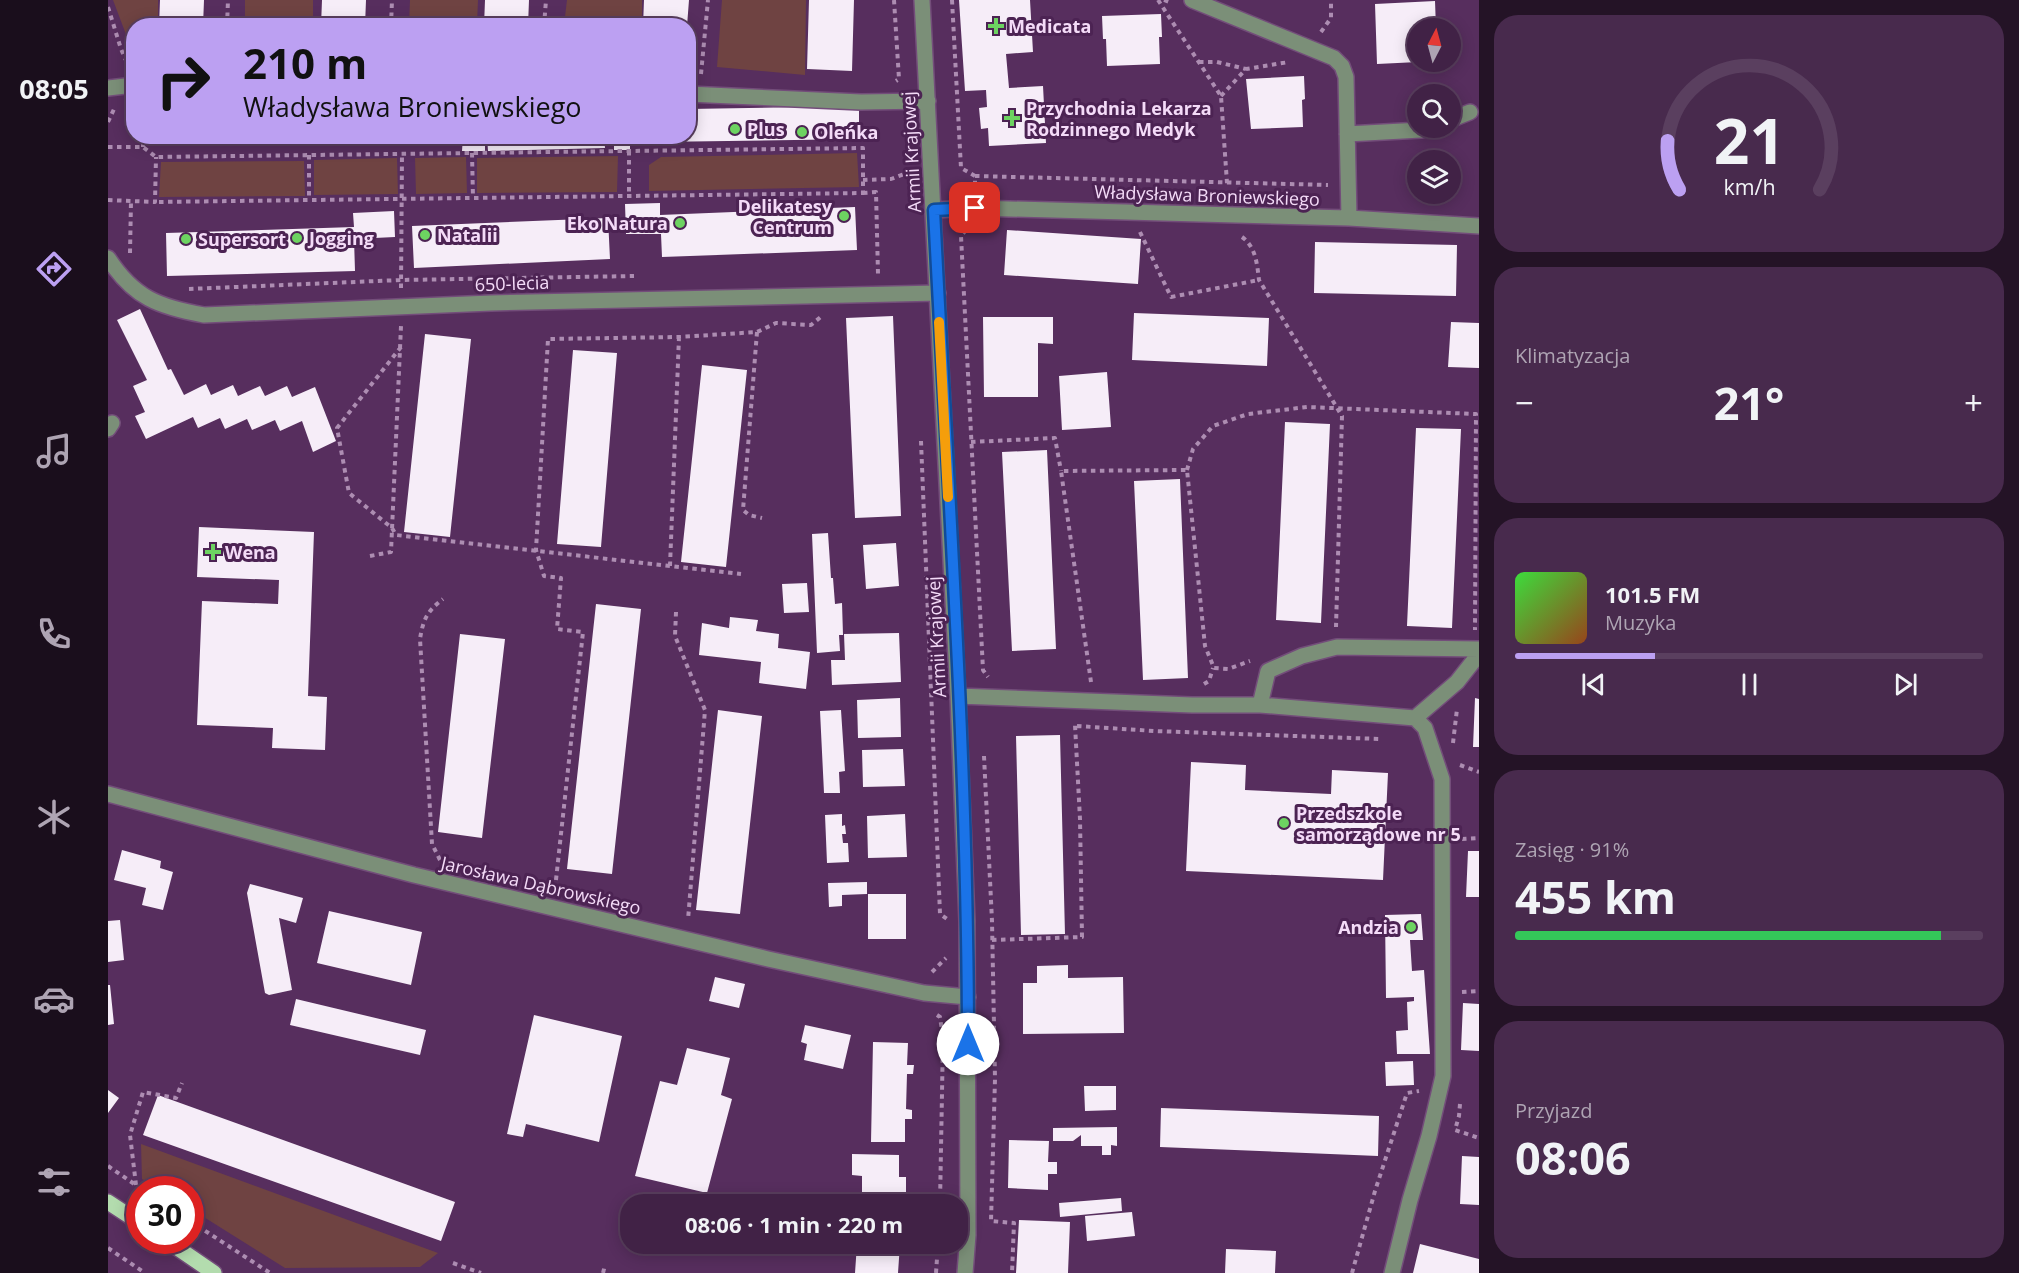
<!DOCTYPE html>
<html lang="pl">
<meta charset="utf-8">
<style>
:root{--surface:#412246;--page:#482a4d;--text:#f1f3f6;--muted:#aea4b3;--line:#5a3f5f;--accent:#bca0f2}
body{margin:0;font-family:"Open Sans",sans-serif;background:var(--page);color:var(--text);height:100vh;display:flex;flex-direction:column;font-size:22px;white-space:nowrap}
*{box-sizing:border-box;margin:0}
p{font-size:20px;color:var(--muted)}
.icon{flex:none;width:33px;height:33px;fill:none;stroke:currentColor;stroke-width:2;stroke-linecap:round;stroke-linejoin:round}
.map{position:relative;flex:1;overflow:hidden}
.drawer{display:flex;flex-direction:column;gap:15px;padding:15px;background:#241326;width:540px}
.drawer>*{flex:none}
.top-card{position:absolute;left:18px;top:18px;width:570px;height:126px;border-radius:24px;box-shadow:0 3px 15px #0003,0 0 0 2px var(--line);background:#bca0f2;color:#111;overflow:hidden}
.needle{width:39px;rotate:6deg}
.fabs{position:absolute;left:1299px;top:18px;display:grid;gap:12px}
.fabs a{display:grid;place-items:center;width:54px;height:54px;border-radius:50%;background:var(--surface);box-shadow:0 3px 15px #0003,0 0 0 2px var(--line);font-size:30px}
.speed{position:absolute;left:18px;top:1176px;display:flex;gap:12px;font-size:30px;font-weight:700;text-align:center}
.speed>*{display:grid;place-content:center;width:78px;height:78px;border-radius:50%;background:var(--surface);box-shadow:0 3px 15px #0003,0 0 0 2px var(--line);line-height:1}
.speed .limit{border:9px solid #d22;background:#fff;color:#111}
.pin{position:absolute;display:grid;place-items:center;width:51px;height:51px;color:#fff;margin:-26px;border-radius:12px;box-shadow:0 3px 9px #0006}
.me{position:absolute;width:66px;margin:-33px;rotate:0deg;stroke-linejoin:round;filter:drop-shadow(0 0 4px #0008)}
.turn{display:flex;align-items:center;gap:21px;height:126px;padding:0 18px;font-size:27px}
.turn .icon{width:78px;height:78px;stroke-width:2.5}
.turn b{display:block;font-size:42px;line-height:51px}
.big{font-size:45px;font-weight:700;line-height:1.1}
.drawer .card{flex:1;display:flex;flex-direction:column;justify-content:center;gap:9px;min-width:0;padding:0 21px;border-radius:24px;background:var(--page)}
.drawer .dial{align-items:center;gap:0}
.dial svg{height:156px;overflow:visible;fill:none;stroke:var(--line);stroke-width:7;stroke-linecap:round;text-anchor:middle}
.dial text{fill:var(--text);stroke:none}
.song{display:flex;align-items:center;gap:18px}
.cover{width:72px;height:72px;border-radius:9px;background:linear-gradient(135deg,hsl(120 70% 55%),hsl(20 70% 35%))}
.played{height:6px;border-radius:3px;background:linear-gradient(90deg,var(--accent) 30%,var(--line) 30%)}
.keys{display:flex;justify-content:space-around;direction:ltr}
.heat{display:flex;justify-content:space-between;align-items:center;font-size:33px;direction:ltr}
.charge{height:9px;border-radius:4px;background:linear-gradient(90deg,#34c759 91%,var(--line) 0)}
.trip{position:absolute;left:512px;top:1194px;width:348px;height:60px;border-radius:24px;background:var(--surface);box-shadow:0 3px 15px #0003,0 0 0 2px var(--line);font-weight:700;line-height:60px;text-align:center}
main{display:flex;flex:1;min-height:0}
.menu{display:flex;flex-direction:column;width:108px;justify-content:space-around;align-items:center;background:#1a0e1c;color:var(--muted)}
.menu .icon{width:42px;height:42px}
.menu .selected{color:var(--accent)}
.menu b{font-size:27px;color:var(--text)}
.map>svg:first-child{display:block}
.green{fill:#6f4342}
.building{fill:#f6edf8}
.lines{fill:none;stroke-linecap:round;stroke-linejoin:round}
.minor-casing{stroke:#734d7a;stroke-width:18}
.major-casing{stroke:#734d7a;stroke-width:18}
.path{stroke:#ad8db2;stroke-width:4;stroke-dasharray:4.5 4.5;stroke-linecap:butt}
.minor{stroke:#7b8f78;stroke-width:15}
.major{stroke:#b3dcae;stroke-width:15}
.route-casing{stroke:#114b97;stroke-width:15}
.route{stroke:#1a73e8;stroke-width:10}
.slow{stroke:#f59e0b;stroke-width:10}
.poi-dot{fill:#6dd361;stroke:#4c2353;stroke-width:2}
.labels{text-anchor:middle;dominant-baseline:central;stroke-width:6;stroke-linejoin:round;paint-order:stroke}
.poi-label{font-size:18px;font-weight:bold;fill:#f4dbf8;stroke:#4c2353;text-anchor:start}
.street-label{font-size:18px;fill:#f4dbf8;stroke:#4c2353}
</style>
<main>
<nav class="menu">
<b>08:05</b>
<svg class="icon selected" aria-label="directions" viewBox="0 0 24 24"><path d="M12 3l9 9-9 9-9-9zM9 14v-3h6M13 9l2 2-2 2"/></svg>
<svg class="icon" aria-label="music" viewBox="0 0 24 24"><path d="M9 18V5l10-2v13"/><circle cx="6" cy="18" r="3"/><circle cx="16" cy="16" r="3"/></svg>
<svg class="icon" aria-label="phone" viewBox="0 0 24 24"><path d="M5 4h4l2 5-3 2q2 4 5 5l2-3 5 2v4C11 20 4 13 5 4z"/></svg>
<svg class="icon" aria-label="climate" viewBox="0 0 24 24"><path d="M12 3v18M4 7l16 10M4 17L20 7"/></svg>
<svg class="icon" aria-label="car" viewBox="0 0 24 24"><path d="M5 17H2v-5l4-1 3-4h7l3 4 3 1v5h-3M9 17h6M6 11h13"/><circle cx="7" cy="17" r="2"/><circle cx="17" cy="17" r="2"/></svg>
<svg class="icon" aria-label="filters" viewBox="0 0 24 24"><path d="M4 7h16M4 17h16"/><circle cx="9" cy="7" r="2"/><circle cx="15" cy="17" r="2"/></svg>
</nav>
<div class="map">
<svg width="1371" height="1273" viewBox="0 0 1371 1273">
<rect width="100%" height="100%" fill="#572e5e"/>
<path class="green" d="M5 0H50V25L26 26 25 53Z
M137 0H205V25H137Z
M302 0H370L369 25H301Z
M459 0H534V25H456Z
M614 0H698L697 75 609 67Z
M749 153 751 187 541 191V165L553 157Z
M510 156 509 192 369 193V158Z
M358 157 359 193 308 194 307 158Z
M289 158 290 194 206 195V160Z
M196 161 197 196 51 197 53 162Z
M33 1144 330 1253 312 1267 177 1268 83 1209 82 1190 50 1189 34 1179Z"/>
<path class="building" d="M52 0H96L95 26H51Z
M214 0H258L257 26H213Z
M377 0H421L420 26H376Z
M536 0H581L579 26H535Z
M701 0H746L744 71 699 69Z
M851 0H922L925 52 898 54 901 88 935 86 938 143 881 146 880 128 873 129 871 108 879 107 878 90 857 91Z
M1327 1 1328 28H1310V62L1269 64 1267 4Z
M1053 14 1054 37H1051L1052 64 999 66 998 39H995L994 16Z
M1196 76 1197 99 1194 100 1195 127 1143 129 1138 79Z
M751 106V139L547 142V136H580V109Z
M55 136H119V138L56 140Z
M202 136H216V143L202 144Z
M218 136H334V141L218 146Z
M355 136H377V151H354Z
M379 136H496L497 148 380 151Z
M506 136H522V150H506Z
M552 203V215L747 207 749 250 554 257 553 234H518L517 204Z
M286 211 287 237 246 239 247 271 59 276 58 233 246 227 245 213Z
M500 218 502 259 306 268 304 226Z
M899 230 1033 239 1030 284 896 275Z
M1207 242 1349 245 1348 296 1206 293Z
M32 309 60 370 63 369 76 395 98 384 103 395 125 385 130 396 152 386 157 396 179 386 184 397 207 387 228 441 205 452 194 421 172 431 167 420 144 430 139 419 117 429 112 418 90 428 85 417 38 439 27 416 37 412 25 386 39 380 9 320Z
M1026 313 1161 318 1159 366 1024 360Z
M785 316 793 516 747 518 738 318Z
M875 317H945V344L930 343V397H876Z
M1343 322 1371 323V368L1340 367Z
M317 334 363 339 342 537 296 532Z
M465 350 509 353 493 547 449 544Z
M594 365 639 370 618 567 573 562Z
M999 372 1003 427 954 430 951 376Z
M1177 422 1222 424 1213 623 1168 620Z
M1308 428 1353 429 1344 628 1299 626Z
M939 450 948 649 904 651 894 452Z
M1072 479 1080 678 1035 680 1026 481Z
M91 527 206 532 200 696 219 697 217 750 164 748 165 728 89 725 94 601 170 604 171 580 89 577Z
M720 533 723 578H725L727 604 734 603 735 635H731L732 651 709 653 704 534Z
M788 543 791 586 758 589 755 545Z
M699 583 701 612 676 613 674 584Z
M488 604 533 609 504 874 459 869Z
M622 617 650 620 648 631 671 634 670 648 702 652 698 689 651 683 653 662 591 655 594 623 621 628Z
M791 633 793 682 724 685 723 660H737L736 634Z
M352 634 397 639 374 838 330 832Z
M792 698 793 737 750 738 749 700Z
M1367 698 1371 699V747H1365Z
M610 710 654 716 632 914 588 910Z
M733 710 737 771 731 772 732 793H716L712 711Z
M952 735 957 934 913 935 908 736Z
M795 749 797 786 755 787 754 750Z
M1083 762 1138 765 1137 790 1223 794 1224 770 1280 773 1275 880 1078 871Z
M734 814V826L737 825 738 834H734L735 843H740L741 862 719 863 717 815Z
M797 814 799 857 760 858 759 816Z
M14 850 53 861 52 868 65 872 55 910 34 905 38 888 6 880Z
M1360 851H1371V897H1358Z
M759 882V894L734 895V906L721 907 720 883Z
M142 884 195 898 188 923 171 918 184 990 161 995 157 993 139 893Z
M760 894H798V939H760Z
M221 911 314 932 303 985 209 963Z
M1313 914 1315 940H1302L1304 971 1316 970 1322 1054H1289L1288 1031 1300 1030 1299 1002 1306 1001V997L1278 998 1277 915Z
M12 920 16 960 0 962V921Z
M960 965V978L1015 977 1016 1033 915 1034V983H929V966Z
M607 977 637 984 631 1008 601 1001Z
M0 985H2L6 1024 0 1025Z
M188 999 318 1030 312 1055 182 1025Z
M1355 1003 1371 1004V1051L1353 1050Z
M426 1015 514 1036 491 1142 418 1124 415 1137 399 1134Z
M697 1025 743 1035 735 1069 696 1060 699 1044 693 1042Z
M765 1042 800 1043 799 1065H806L805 1074H799L798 1109 804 1110V1119H797V1142H763Z
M579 1048 622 1058 613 1095 624 1099 599 1193 527 1176 552 1081 569 1085Z
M1305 1061 1306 1085 1278 1086 1277 1062Z
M976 1086H1008V1110L977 1111Z
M0 1090 11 1098 0 1113Z
M50 1095 347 1202 333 1241 35 1135Z
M1053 1108 1271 1116 1270 1156 1052 1147Z
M1009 1127V1146L1003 1145V1155H994V1146H973V1135L965 1141H945V1128Z
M901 1140 941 1141 940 1162H949V1174H940V1190L900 1188Z
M744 1154 791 1155V1177H798V1202L754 1201V1176L744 1175Z
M1354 1156 1371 1157V1205L1352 1204Z
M1013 1198 1014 1211 952 1217 951 1203Z
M1024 1212 1027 1236 979 1241 977 1216Z
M911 1220 962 1222 960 1273H908Z
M749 1244H792L790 1273H747Z
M1312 1244 1371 1259V1273H1305Z
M1118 1249 1168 1251 1167 1273H1117Z"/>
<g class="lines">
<g class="minor-casing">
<path id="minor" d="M814 0 850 696 859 921 860 1235 857 1273
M1084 0 1226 58 1234 66 1238 77 1241 218
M0 88 26 85
M580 94 753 102 820 101
M1342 120 1362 112
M1239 134 1313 130 1321 128
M826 210 867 208 1241 218 1371 226
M0 258C26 298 51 307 96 315L383 303 830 293
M0 429 4 423
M850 696 1084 705H1152L1160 671 1194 656 1229 647 1371 649
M1152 705 1307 718 1317 728 1334 779 1335 1076 1321 1136 1302 1200 1284 1273
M1307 718 1349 682 1371 654
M0 794 306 875 660 959 816 993 860 997"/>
</g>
<g class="major-casing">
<path id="major" d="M0 1202 32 1223
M58 1240 106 1273"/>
</g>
<path class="path" d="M786 0 791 79 788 81
M844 0 853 168 867 176V190
M1050 0 1113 96 1119 183
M1056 0 1064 3
M0 7 13 49 20 65
M119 26 120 0
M283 26 284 0
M436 26 438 0
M1213 32 1223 18V0
M1091 62H1109L1138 69
M593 74 600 0
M1113 96 1138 69 1181 62
M0 122 7 107
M0 147H35L48 157 755 148V193L47 202
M35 147V136
M521 151V196
M364 153 365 198
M201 155V200
M867 176 1220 185
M755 180 783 179 804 171
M755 193 768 192 770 274
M0 200 47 202 48 157
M858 230 853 236 875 670 880 677
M1032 232 1063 297 1151 280
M1134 237C1148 247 1149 264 1151 280L1234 416 1228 627
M22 253 23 201
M293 288 294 154
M81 289 293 280 526 276
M649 332 635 510 641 515 654 518
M293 347 229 428 241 493 284 528 288 535 633 574
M813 441 832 914 839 919
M863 442 947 438 953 471
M1079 470 1085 449 1105 426 1140 414 1199 407 1368 414 1367 630
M262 556 283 552 293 326
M562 566 571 337
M568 612 567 636 597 710 580 920
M983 682 953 471 1079 470 1097 646 1106 668 1120 669 1142 661
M1096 684 1101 681 1105 668
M969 726 1046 731 1272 739
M1345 743 1349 709
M876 756 884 921 887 1079 883 1221 906 1223 904 1273
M1352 765 1371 772
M1354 839 1371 838
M332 860 324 844 312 639C315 620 319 611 335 599
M447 889 475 632 449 629 453 578 436 576 428 550 440 339 571 337 649 332 668 323 703 325 714 316
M884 940 974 937 972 819 967 725
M824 972 838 958
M1354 992 1371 991
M829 1015 832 1017 835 1038 832 1204
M1352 1104 1351 1116 1347 1130 1371 1138
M0 1166 35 1190
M28 1185 22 1135 35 1092 68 1098 74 1083
M82 1221 162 1273
M0 1248 37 1273
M345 1263 373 1273
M495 1273 497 1265
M828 1273 830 1244
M1244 1273 1267 1191 1299 1093 1311 1091"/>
<use href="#minor" class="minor"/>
<use href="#major" class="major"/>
</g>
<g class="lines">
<g class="route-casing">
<path id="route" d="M860 1044C860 766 840 488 826 210L867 208"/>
</g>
<use href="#route" class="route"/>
<path class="slow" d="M831 322 840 497"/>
</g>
<g class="poi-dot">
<path d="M885 17h6v6h6v6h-6v6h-6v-6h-6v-6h6z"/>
<path d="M901 109h6v6h6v6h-6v6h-6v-6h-6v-6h6z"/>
<circle cx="627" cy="129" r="6"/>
<circle cx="694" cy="132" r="6"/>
<circle cx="736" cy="216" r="6"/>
<circle cx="572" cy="223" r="6"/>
<circle cx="317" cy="235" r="6"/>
<circle cx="189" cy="238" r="6"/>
<circle cx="78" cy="239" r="6"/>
<path d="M102 543h6v6h6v6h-6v6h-6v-6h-6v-6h6z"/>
<circle cx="1176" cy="823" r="6"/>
<circle cx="1303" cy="927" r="6"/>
</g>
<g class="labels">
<g class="poi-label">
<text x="900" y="26">Medicata</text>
<text x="918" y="108">Przychodnia Lekarza<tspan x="918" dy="21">Rodzinnego Medyk</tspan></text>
<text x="639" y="129">Plus</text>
<text x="706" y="132">Oleńka</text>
<text x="724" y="206" text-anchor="end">Delikatesy<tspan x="724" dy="21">Centrum</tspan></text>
<text x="560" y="223" text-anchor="end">Eko Natura</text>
<text x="329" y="235">Natalii</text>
<text x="201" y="238">Jogging</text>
<text x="90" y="239">Supersort</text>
<text x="117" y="552">Wena</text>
<text x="1188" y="813">Przedszkole<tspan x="1188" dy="21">samorządowe nr 5</tspan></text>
<text x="1291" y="927" text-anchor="end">Andzia</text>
</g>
<g class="street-label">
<text transform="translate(803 152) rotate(-93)">Armii Krajowej</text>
<text transform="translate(1099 195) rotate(2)">Władysława Broniewskiego</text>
<text transform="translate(404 283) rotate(-2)">650-lecia</text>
<text transform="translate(828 637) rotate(-93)">Armii Krajowej</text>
<text transform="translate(433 885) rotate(13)">Jarosława Dąbrowskiego</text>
</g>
</g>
</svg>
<div class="fabs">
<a><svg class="needle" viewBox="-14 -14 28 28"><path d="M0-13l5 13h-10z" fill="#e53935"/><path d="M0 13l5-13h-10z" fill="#aea4b3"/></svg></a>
<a><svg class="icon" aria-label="search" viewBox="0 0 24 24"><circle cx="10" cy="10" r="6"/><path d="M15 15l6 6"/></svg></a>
<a><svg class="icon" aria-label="layers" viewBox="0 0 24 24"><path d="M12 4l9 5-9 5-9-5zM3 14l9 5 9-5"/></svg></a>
</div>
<div class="speed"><div class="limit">30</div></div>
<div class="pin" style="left:867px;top:208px;background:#d93025"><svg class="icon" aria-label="arrive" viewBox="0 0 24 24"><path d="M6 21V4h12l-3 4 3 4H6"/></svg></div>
<svg class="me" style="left:860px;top:1044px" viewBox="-20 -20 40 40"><circle r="19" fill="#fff"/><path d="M0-13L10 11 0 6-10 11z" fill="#1a73e8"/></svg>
<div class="trip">08:06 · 1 min · 220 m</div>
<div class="top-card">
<div class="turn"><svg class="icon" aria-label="right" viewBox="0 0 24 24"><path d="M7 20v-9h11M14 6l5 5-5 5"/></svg><div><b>210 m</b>Władysława Broniewskiego</div></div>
</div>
</div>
<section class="drawer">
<div class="card dial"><svg viewBox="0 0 100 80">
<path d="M14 69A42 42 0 1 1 86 69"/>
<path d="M14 69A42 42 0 0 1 8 44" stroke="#bca0f2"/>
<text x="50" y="56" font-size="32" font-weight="700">21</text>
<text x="50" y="72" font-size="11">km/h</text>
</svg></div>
<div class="card"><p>Klimatyzacja</p>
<div class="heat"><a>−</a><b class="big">21°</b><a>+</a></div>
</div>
<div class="card">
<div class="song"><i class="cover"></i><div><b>101.5 FM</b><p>Muzyka</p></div></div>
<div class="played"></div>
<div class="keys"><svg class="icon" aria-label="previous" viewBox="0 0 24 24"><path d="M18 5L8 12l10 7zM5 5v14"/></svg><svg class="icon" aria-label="pause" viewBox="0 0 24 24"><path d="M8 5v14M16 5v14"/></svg><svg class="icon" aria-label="next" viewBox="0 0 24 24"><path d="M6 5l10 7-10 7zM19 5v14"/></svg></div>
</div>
<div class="card"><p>Zasięg · 91%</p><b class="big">455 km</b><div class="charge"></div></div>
<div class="card"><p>Przyjazd</p><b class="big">08:06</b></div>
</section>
</main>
